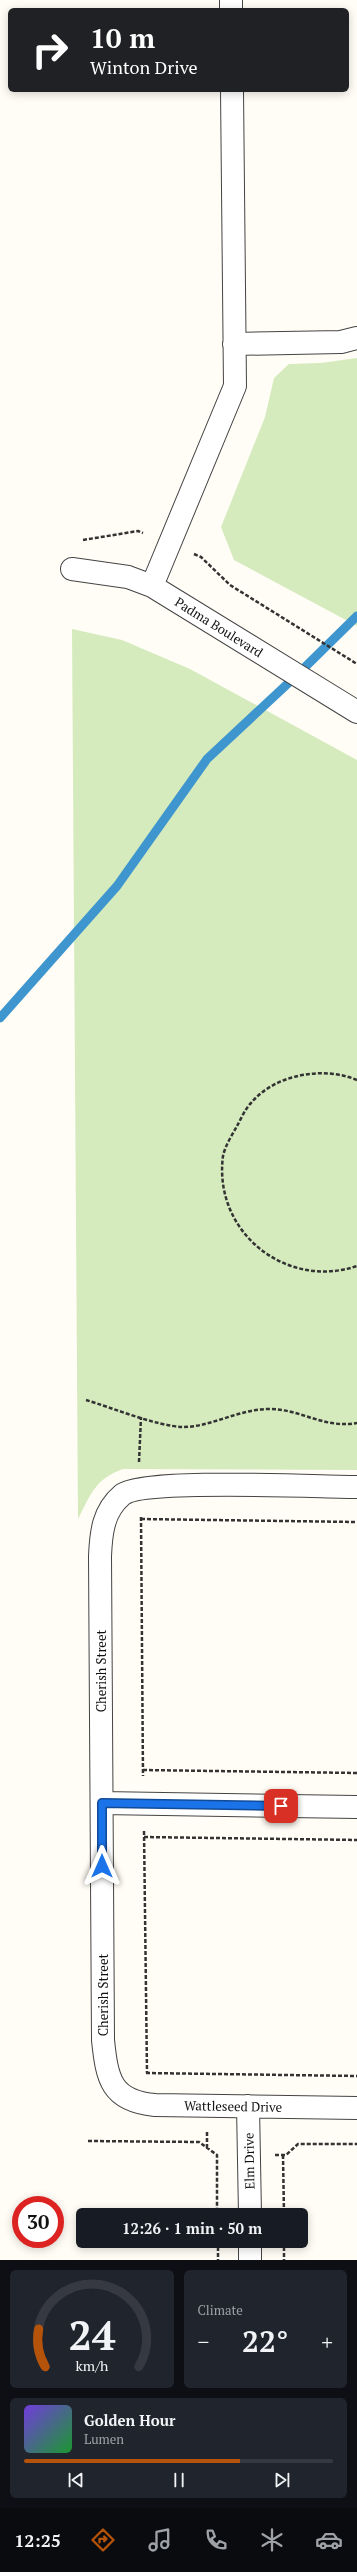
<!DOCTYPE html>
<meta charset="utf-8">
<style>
:root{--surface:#171b24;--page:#20242c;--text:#f1f3f6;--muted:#9ea1a6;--line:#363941;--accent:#b45309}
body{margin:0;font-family:"PT Serif",serif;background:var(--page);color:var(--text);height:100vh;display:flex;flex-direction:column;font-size:15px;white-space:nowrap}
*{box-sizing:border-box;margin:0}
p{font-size:13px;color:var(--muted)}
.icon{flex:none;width:22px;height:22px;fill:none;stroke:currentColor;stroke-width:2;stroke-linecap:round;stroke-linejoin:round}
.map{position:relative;height:2260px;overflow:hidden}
.sheet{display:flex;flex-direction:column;gap:10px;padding:10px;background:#0d0f14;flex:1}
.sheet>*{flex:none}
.top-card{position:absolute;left:8px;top:8px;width:341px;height:84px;border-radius:6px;box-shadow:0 2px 10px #0003;background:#202124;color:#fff;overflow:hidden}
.speed{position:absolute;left:12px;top:2196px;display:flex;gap:8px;font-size:20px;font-weight:700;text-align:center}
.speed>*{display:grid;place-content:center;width:52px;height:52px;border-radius:50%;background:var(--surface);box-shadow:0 2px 10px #0003;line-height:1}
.speed .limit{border:6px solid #d22;background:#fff;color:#111}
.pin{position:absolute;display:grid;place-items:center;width:34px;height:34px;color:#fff;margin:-17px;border-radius:8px;box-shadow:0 2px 6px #0006}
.me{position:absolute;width:44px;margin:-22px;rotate:0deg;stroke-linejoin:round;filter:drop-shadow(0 0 3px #0008)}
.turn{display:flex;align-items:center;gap:14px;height:84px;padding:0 16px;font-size:18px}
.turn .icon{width:52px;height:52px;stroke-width:2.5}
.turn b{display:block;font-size:28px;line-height:34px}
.big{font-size:30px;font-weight:700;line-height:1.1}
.sheet .card{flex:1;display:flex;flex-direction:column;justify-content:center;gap:6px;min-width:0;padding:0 14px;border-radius:6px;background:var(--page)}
.sheet .dial{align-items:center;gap:0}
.dial svg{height:104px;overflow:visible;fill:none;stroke:var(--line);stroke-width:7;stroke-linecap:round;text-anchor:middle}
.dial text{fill:var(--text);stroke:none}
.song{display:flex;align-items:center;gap:12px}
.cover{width:48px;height:48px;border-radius:6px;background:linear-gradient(135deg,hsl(260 70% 55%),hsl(130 70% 35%))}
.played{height:4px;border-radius:2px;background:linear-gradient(90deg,var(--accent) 70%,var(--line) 70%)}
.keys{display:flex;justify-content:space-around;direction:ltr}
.heat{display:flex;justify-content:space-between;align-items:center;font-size:22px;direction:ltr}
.sheet .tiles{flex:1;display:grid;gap:10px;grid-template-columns:1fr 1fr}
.card:last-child{grid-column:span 2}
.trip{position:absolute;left:76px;top:2208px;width:232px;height:40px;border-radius:6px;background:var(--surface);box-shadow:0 2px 10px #0003;font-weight:700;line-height:40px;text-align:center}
.tab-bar{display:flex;height:64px;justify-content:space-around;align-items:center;background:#090b0e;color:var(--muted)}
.tab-bar .icon{width:28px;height:28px}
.tab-bar .on{color:var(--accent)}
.tab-bar b{font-size:18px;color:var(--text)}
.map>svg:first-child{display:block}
.green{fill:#d5ebbd}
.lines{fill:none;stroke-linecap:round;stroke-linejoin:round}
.stream{stroke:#3f96cf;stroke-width:9}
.minor-casing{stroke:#444;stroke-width:24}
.path{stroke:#333;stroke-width:2.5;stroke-dasharray:4 2;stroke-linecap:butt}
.minor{stroke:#fff;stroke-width:22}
.route-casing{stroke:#114b97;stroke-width:10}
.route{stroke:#1a73e8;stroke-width:7}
.labels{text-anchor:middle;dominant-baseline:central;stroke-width:4;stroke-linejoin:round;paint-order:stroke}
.street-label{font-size:13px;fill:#111;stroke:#fff}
</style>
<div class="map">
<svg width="357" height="2260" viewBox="0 0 357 2260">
<rect width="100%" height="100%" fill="#fffdf5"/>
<path class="green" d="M357 358V626L234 560 221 527 265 417 274 378 289 364 321 363Z
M72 629 122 640 190 669 357 760V1470L123 1469C95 1479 91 1494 78 1519Z"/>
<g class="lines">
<path class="stream" d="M0 1018 117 886 207 759 297 675 357 616"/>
<g class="minor-casing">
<path id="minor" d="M231 0V10
M234 344 341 342 357 338
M72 569 128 577 152 586 357 712
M152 586 235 386 232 90
M357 1487C319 1487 143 1478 122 1495 103 1511 101 1533 100 1556L103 2040C107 2079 111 2101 155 2105L357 2108
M102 1803 357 1807
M248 2106 250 2215
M250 2241V2260"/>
</g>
<path class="path" d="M83 540 138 531 143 533
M194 554 201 557 230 585 357 664
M357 1080C324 1066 275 1074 251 1103 245 1109 241 1119 237 1126 232 1135 225 1146 223 1156 213 1232 286 1290 357 1266
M86 1400C113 1408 156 1426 183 1427 211 1427 239 1409 269 1409 301 1409 324 1429 357 1423
M139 1462 141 1417
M141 1517 143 1776
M141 1519 357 1522
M143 1770 357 1773
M144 1831 147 2073
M144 1837 357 1840
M146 2073 357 2076
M207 2132V2149
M88 2141 199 2142 217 2155V2215
M275 2155H286L298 2144H357
M283 2155 284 2215
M218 2241V2260
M284 2241V2260"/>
<use href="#minor" class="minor"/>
</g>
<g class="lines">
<g class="route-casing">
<path id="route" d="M102 1866V1803L281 1806"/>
</g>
<use href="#route" class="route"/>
</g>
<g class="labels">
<g class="street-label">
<text transform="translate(219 627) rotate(32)">Padma Boulevard</text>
<text transform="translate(101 1671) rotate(-90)">Cherish Street</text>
<text transform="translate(103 1995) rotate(-90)">Cherish Street</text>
<text transform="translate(233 2106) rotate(1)">Wattleseed Drive</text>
<text transform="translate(249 2161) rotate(-91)">Elm Drive</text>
</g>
</g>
</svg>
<div class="speed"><div class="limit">30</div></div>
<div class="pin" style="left:281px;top:1806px;background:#d93025"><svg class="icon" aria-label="arrive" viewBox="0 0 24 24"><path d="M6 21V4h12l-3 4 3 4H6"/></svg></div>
<svg class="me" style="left:102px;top:1866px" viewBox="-20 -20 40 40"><path d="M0-17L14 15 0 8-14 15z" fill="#1a73e8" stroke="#fff" stroke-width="4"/></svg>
<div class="trip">12:26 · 1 min · 50 m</div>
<div class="top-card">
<div class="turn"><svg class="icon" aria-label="right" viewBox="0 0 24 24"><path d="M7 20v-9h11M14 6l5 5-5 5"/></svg><div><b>10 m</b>Winton Drive</div></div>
</div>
</div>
<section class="sheet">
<div class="tiles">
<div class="card dial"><svg viewBox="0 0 100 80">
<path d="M14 69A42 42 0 1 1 86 69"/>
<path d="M14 69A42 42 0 0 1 9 40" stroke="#b45309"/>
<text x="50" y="56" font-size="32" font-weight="700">24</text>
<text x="50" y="72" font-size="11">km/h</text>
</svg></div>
<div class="card"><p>Climate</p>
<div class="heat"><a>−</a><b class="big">22°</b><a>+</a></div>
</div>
<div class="card">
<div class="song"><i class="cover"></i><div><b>Golden Hour</b><p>Lumen</p></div></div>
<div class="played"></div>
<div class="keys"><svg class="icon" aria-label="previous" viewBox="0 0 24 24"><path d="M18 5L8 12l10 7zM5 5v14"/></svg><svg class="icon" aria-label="pause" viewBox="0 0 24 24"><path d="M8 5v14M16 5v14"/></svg><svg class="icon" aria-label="next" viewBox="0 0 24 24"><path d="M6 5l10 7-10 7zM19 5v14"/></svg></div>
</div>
</div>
</section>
<nav class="tab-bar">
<b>12:25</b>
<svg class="icon on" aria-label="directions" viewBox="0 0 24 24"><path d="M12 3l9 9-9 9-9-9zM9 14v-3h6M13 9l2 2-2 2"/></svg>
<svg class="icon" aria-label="music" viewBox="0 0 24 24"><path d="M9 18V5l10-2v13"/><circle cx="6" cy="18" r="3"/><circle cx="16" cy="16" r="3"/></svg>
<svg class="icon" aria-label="phone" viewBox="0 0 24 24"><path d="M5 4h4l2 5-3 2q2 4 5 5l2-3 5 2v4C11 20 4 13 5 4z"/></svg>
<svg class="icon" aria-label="climate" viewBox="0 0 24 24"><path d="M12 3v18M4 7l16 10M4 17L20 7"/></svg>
<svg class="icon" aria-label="car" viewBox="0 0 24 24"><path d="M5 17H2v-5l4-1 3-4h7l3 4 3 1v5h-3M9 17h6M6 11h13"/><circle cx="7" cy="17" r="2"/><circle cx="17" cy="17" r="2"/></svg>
</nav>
